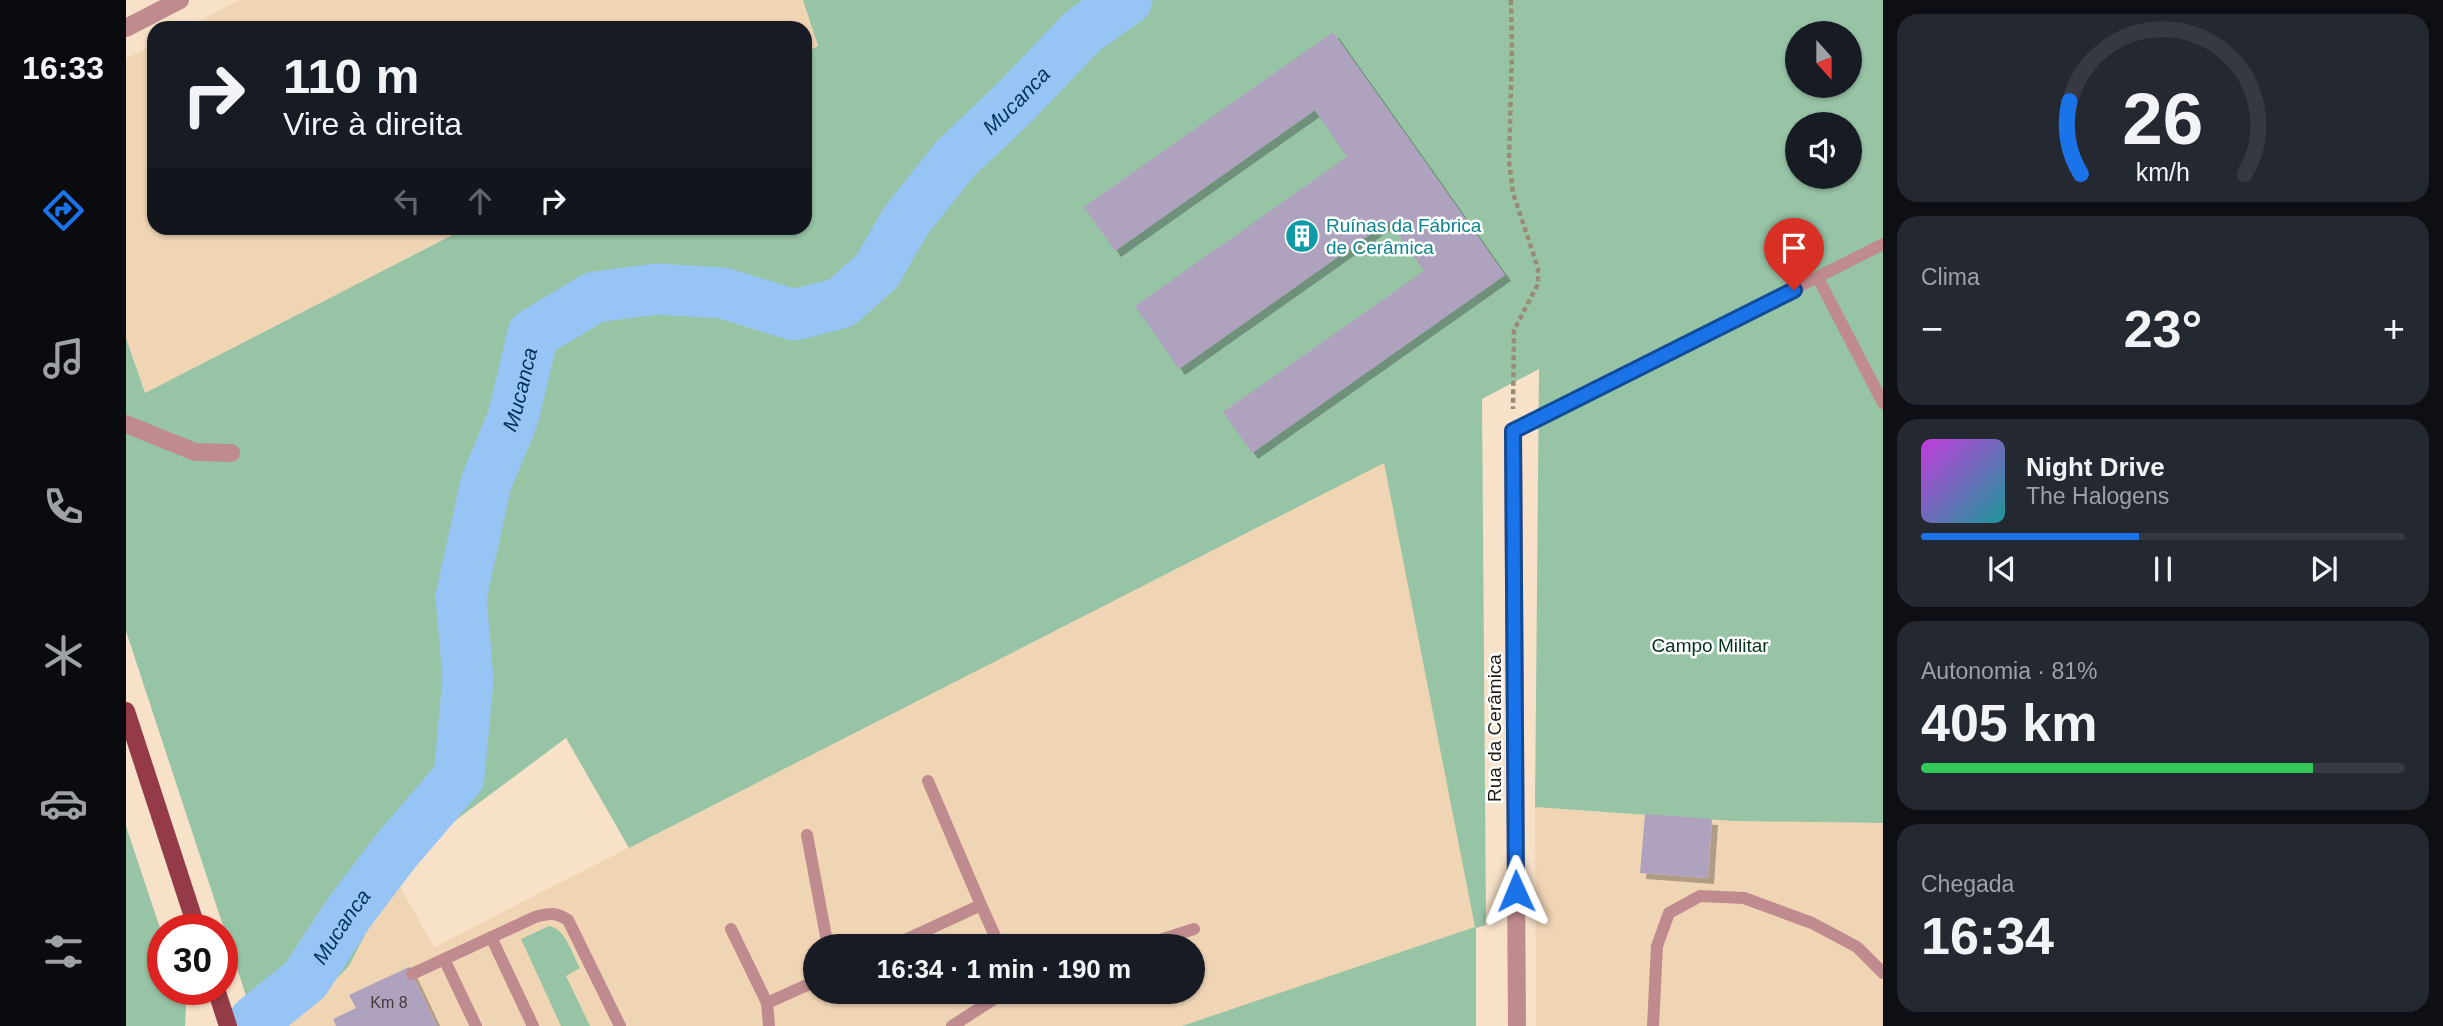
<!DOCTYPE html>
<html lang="pt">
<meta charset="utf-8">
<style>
:root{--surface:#171b24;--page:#242831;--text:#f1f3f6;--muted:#9ea1a6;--line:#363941;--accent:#1a73e8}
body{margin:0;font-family:Helvetica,sans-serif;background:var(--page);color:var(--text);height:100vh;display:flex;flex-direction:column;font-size:26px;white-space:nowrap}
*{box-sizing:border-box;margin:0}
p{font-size:23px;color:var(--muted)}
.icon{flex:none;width:38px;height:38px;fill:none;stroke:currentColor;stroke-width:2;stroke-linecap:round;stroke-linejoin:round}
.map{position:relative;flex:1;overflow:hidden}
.sheet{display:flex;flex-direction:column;gap:14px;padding:14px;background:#0d0f14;width:560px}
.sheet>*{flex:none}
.guide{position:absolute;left:21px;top:21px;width:665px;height:214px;border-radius:21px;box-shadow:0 2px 5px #0004;background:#171b24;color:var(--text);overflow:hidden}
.needle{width:46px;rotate:159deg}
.fabs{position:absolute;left:1659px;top:21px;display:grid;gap:14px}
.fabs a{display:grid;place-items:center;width:77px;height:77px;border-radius:50%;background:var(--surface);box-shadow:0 2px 5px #0004;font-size:35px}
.speed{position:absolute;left:21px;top:914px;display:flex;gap:14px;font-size:35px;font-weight:700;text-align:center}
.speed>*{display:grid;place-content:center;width:91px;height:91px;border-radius:50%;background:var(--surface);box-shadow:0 2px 5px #0004;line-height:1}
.speed .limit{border:10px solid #d22;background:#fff;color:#111}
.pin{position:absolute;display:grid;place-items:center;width:60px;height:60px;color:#fff;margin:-72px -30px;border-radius:50% 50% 50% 0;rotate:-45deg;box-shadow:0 0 7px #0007}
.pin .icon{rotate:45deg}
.me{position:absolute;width:77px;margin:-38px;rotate:359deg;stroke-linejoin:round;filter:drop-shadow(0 0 5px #0008)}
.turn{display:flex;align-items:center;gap:24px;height:147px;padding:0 21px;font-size:32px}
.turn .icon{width:91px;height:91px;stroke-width:2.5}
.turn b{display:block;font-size:49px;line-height:60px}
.lanes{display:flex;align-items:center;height:66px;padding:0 21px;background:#0003;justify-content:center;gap:35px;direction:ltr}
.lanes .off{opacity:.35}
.big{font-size:52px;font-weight:600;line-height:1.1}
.sheet .card{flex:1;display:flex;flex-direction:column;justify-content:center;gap:10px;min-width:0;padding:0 24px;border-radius:21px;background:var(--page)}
.sheet .dial{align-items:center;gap:0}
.dial svg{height:182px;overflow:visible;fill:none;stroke:var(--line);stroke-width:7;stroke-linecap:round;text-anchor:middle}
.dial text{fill:var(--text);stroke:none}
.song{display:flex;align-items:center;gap:21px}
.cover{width:84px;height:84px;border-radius:10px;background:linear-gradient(135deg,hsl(290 70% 55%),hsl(180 70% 35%))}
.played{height:7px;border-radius:4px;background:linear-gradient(90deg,var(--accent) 45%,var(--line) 45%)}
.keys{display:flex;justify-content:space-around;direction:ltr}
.heat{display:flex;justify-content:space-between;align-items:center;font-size:38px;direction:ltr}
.charge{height:10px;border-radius:5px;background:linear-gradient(90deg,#34c759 81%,var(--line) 0)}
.trip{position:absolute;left:677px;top:934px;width:402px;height:70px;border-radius:35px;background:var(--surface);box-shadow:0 2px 5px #0004;font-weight:600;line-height:70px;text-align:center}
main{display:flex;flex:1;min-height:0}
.dock{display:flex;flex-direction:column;width:126px;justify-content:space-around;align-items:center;background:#090b0e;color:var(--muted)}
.dock .icon{width:49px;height:49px}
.dock .current{color:var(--accent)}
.dock b{font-size:32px;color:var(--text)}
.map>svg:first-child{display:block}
.built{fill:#f0d5b5;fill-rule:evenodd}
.green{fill:#98c4a6;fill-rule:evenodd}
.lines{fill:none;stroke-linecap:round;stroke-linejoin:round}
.river{stroke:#96c4f4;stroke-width:51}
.building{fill:#afa2be;filter:url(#shadow)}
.path{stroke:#9a8a78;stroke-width:4.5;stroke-dasharray:5 3.5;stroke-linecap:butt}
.service{stroke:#bf8b8e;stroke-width:12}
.minor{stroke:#bf8b8e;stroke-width:18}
.primary{stroke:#953b47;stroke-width:18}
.route-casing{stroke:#114b97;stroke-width:18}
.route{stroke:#1a73e8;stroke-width:12}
.labels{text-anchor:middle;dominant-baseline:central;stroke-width:5;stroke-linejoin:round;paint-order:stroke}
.number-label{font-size:16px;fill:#443b3c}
.culture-label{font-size:19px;fill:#0d838f;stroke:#fff;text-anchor:start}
.park-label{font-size:19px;fill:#03341b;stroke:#fff}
.street-label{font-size:19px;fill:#211910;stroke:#fff}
.water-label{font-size:21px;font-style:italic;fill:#00335e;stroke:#fff}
</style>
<main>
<nav class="dock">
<b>16:33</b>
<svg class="icon current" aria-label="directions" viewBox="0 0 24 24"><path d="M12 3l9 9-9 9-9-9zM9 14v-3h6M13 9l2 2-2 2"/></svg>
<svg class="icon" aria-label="music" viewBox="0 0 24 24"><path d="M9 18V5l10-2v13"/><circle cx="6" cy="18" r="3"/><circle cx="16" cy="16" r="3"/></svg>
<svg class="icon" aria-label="phone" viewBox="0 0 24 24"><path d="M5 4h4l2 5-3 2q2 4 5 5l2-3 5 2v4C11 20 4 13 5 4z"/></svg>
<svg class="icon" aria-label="climate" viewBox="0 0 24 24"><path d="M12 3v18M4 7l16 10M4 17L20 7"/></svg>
<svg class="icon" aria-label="car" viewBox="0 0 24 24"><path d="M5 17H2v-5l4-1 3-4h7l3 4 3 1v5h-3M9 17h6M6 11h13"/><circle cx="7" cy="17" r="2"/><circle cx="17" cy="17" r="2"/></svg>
<svg class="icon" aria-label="filters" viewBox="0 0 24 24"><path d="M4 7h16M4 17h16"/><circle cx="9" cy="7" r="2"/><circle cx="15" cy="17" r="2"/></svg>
</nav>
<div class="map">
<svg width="1757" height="1026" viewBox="0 0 1757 1026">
<defs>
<filter id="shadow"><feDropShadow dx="6" dy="6" stdDeviation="0" flood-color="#0004"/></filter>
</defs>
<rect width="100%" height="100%" fill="#f7e1c8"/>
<path class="built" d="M113 0H677L692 46 679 53V28H59Z
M28 44V228H340L19 393 0 338V59Z
M1258 462 1350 928 1060 1026H154L181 1009 223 966 243 927 264 869 308 947ZM690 947H1068V992H690Z
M1409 807 1607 821 1757 823V1026H1410Z"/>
<path class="green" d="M677 0H1757V823L1607 821 1409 807 1413 369 1356 399 1360 925 1350 928V1026H1056L1349 927 1258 463 503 848 440 738 264 869 243 927 223 966 181 1009 154 1026H130L0 631V338L19 393 340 228H679V53L692 46ZM1671 33H1724V86H1671ZM1671 124H1724V177H1671Z
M0 826 37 937V989H54L60 1007 59 1026H0Z
M423 926C440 929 446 954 454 968L440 976 464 1026H435L395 939Z"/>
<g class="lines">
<path class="river" id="s1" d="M128 1021 179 980 222 914 268 853 333 777 342 679 335 597 360 483 387 418 407 334 469 297 531 289 597 293 668 315 715 303 751 271 779 222 829 159 886 105 957 31 1001 0"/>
</g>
<path class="building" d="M1207 32 1379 275 1126 453 1097 412 1298 271 1263 221 1053 369 1009 306 1221 157 1189 110 989 251 958 207Z
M1519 814 1586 819 1582 878 1514 873Z
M283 967 311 1026H210L207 1019 230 1008 223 995Z"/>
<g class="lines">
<path class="path" d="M1385 0 1386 49 1383 161 1387 193 1412 268V284L1388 330 1387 409"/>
<path class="service" d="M1692 278 1757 403
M1387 431 1757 244
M681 835 702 947
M855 905 874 947
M605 929 641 1003 643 1026
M365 937 407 1026
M764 947 855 905 802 781
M1012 947 1068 929
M318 959 350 1026
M286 974 409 917C423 913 430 912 442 920L494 1026
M641 1003 690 981
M826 1026 879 992
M1527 1026 1531 946 1543 913 1574 896 1618 898 1686 923 1731 947 1757 973"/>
<path class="minor" d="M0 28 54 0
M0 424 69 452 105 453
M1387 431 1391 1026"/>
<path class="primary" d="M0 711 71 929
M90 989 102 1026"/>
</g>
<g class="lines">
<g class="route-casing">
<path id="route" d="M1390 891 1387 431 1668 290"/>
</g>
<use href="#route" class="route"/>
</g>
<defs>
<g id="building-disc" transform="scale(1.75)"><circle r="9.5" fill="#0f9aa8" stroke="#fff"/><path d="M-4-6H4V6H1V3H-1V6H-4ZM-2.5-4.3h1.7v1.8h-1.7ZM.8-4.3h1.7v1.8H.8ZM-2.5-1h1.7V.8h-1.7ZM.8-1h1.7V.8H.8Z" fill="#fff"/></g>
</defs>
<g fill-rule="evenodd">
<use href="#building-disc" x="1176" y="236"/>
</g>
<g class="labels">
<g class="number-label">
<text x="263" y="1002">Km 8</text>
</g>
<g class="culture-label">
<text x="1200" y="225">Ruínas da Fábrica<tspan x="1200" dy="22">de Cerâmica</tspan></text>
</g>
<g class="park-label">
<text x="1584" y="645">Campo Militar</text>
</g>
<g class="street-label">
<text transform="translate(1368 728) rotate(-90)">Rua da Cerâmica</text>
</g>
<g class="water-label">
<text stroke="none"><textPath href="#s1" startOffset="1368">Mucanca</textPath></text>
<text stroke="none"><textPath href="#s1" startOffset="718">Mucanca</textPath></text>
<text stroke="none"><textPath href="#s1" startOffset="130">Mucanca</textPath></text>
</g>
</g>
</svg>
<div class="fabs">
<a><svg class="needle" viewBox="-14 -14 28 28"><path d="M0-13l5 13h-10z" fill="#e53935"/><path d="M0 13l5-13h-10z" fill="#9ea1a6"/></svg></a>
<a><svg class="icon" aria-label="sound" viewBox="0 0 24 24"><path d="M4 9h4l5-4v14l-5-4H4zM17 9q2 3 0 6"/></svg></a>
</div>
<div class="speed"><div class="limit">30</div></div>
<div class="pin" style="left:1668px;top:290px;background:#d93025"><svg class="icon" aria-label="arrive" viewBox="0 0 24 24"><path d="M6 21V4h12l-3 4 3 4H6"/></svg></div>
<svg class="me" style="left:1390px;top:891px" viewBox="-20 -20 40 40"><path d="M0-17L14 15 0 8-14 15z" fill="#1a73e8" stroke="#fff" stroke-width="4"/></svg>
<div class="trip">16:34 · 1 min · 190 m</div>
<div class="guide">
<div class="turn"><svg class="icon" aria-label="right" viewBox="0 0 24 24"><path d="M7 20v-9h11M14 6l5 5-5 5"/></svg><div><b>110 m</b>Vire à direita</div></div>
<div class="lanes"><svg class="icon off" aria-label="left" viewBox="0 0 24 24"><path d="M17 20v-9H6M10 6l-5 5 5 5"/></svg><svg class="icon off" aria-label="ahead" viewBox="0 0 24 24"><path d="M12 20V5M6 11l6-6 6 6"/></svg><svg class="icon" aria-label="right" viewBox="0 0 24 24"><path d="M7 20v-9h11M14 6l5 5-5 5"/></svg></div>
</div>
</div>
<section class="sheet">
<div class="card dial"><svg viewBox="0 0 100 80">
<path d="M14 69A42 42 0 1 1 86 69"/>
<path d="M14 69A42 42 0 0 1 9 37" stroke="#1a73e8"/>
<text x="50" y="56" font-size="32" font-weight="700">26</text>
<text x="50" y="72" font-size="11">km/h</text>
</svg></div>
<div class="card"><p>Clima</p>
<div class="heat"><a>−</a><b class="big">23°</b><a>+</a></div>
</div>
<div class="card">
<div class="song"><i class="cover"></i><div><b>Night Drive</b><p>The Halogens</p></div></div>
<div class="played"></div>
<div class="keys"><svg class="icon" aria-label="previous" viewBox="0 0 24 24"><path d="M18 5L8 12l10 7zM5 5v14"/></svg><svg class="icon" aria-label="pause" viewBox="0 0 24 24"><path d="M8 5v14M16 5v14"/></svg><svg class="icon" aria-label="next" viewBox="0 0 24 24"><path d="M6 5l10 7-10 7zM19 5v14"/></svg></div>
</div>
<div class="card"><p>Autonomia · 81%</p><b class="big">405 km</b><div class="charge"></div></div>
<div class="card"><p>Chegada</p><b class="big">16:34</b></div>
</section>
</main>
